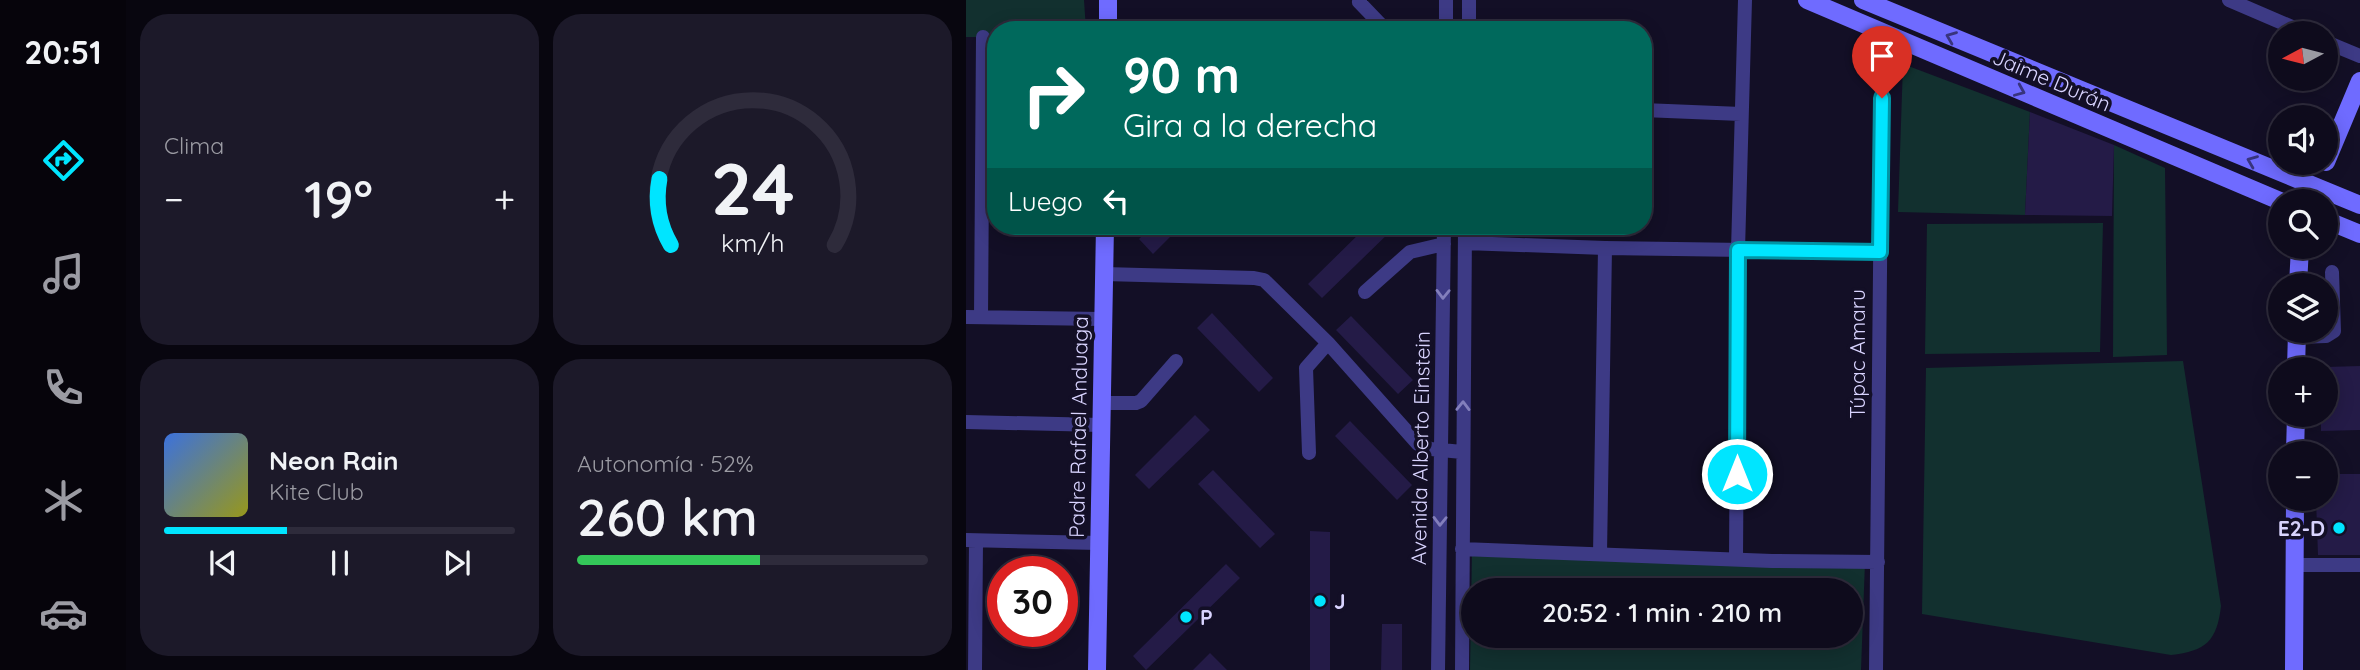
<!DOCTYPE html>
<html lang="es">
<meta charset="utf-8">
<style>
:root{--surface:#0e0b1c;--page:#1c1929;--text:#f1f3f6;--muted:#9b9ba3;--line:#2e2b3b;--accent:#00e5ff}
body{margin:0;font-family:Quicksand,sans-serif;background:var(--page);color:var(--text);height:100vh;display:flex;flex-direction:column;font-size:26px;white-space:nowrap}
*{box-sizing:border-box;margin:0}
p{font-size:23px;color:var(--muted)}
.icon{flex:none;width:38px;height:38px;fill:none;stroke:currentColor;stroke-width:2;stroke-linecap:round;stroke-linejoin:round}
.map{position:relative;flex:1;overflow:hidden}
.drawer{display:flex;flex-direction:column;gap:14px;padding:14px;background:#08060f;width:840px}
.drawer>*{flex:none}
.hud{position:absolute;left:21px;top:21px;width:665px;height:214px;border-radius:28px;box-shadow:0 4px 18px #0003,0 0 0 2px var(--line);background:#00695c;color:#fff;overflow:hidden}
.needle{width:46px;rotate:263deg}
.buttons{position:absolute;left:1302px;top:21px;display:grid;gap:14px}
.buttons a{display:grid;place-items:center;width:70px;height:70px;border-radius:50%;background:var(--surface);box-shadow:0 4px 18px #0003,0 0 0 2px var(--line);font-size:35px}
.speed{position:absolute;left:21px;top:556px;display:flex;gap:14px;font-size:35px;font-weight:700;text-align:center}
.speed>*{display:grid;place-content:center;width:91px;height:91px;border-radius:50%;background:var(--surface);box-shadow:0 4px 18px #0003,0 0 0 2px var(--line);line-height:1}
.speed .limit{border:10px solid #d22;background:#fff;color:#111}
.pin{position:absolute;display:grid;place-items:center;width:60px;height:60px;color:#fff;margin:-72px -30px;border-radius:50% 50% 50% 0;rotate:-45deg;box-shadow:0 0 7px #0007}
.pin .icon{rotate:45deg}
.me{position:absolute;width:77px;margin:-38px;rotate:0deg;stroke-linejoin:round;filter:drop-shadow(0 0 5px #0008)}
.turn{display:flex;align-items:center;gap:24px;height:147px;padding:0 21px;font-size:32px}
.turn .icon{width:91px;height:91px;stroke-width:2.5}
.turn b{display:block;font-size:49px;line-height:60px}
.then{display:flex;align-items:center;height:66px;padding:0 21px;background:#0003;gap:14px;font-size:26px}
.big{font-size:52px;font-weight:600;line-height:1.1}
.drawer .widget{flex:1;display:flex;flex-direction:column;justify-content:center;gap:10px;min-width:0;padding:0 24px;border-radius:28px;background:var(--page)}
.drawer .dial{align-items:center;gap:0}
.dial svg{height:182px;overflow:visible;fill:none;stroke:var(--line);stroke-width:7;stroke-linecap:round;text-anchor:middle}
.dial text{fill:var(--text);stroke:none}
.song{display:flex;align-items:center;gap:21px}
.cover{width:84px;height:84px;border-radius:10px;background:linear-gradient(135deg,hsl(220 70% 55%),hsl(60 70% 35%))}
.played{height:7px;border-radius:4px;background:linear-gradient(90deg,var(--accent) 35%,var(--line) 35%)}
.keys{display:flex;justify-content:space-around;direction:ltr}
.heat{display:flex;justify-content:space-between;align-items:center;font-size:38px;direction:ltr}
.charge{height:10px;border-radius:5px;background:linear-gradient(90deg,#34c759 52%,var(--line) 0)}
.drawer .tiles{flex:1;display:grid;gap:14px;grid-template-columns:repeat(2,1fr)}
.trip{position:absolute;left:495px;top:578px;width:402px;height:70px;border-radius:35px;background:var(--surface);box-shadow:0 4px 18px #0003,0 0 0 2px var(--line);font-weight:600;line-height:70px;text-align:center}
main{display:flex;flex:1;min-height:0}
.dock{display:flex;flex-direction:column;width:126px;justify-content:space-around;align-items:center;background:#06040b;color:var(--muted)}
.dock .icon{width:49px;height:49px}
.dock .active{color:var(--accent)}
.dock b{font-size:32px;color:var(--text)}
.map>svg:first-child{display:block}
.green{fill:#12302f;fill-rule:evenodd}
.building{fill:#241b47}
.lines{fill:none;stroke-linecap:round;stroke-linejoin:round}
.street{stroke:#3d3a85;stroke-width:14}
.secondary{stroke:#6f6bff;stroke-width:18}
.oneway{stroke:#38347d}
.oneway2{stroke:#837fbc}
.route-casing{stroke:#0095a6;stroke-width:18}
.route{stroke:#00e5ff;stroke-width:12}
.poi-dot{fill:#00e5ff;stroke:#130f26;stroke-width:2.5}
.labels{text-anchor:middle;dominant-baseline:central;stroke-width:7;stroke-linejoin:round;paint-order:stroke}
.street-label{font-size:21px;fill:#d9d4ff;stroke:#130f26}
.poi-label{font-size:21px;font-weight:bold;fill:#d9d4ff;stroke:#130f26;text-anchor:start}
</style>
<main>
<nav class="dock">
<b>20:51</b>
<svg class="icon active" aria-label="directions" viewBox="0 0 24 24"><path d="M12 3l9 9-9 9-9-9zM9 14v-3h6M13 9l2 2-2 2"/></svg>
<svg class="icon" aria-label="music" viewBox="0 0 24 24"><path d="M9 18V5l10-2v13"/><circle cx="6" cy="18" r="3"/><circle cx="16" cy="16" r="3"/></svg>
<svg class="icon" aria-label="phone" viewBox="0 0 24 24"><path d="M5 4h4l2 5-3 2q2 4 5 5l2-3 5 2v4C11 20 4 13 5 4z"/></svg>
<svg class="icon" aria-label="climate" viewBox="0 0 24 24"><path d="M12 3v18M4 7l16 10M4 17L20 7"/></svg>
<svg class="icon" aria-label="car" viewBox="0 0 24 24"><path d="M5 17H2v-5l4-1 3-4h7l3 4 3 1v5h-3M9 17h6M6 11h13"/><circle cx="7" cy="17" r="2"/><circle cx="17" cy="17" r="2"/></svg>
</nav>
<section class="drawer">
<div class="tiles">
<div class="widget"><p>Clima</p>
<div class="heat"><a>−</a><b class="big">19°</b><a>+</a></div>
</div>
<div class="widget dial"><svg viewBox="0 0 100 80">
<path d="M14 69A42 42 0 1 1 86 69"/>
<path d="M14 69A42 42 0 0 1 9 40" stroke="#00e5ff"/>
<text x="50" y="56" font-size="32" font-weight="700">24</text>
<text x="50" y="72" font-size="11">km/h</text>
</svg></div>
<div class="widget">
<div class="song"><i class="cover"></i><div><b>Neon Rain</b><p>Kite Club</p></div></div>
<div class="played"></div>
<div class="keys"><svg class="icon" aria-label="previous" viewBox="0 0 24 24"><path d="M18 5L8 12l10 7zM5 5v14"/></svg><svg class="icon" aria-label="pause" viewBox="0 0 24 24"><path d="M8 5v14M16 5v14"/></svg><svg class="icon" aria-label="next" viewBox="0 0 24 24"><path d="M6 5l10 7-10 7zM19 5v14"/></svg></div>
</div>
<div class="widget"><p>Autonomía · 52%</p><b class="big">260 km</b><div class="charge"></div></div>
</div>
</section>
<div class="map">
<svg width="1394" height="670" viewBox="0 0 1394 670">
<rect width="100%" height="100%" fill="#130f26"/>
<path class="green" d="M0 0H118L120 30H30V37H0Z
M937 64 1064 112 1059 215 932 212Z
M1148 145 1199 168 1201 355 1147 357Z
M1137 223 1134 352 959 354 961 224Z
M1217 361 1255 606C1251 641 1240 651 1205 655L956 614 960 368Z
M506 549 899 562 895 670H504ZM508 590H886V635H508Z"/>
<path class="building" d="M1064 112 1148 145 1146 216 1059 215Z
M186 226H215L187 254 173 239Z
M401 226H430L356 298 342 284Z
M246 313 307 378 293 392 231 328Z
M385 316 447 380 432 394 370 330Z
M1394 366V430L1355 431V415H1360V367Z
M229 415 244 430 183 489 169 475Z
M384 421 446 485 431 500 369 436Z
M247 470 309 534 294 548 232 484Z
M1360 474H1394V555H1352L1350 499H1360Z
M344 531 364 532V670H344Z
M260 564 274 578 180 670 167 656Z
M416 624H436V670H415Z
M244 653 261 670H227Z"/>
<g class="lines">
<path class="street" d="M394 0 393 2 420 30
M503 0V30
M1263 0 1340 33
M480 30V0
M1360 42 1394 56
M677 110 775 114
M499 243 639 248 914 252
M138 274 288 278 298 280 362 343 452 444 465 449 496 452
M399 292 444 252 478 244
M0 317 136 319
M15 317 17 37
M1330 337 1360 336 1368 331 1366 272
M136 403H170L175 401 210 361
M0 422 135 425
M343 453 340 368 362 343
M0 540 133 543
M496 549 806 561 912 562
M634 554 639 248
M770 558 772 250 779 0
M1329 565H1394
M9 670 10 541
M472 670 478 226
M496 670 499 226
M910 670 916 72 923 36"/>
<path class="secondary" d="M841 0 1314 201
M897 0 1394 205
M142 30V0
M1360 162 1394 81
M1360 220 1394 234
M1332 285 1334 247
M1330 369 1331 331
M1329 453 1330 415
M131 670 139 226
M1328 670 1329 499"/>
</g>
<defs><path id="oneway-chevron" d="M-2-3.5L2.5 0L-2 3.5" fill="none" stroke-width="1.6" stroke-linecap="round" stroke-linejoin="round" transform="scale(1.75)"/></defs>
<g class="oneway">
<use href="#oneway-chevron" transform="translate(985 37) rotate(-158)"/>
<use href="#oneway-chevron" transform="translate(1054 91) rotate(23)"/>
<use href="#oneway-chevron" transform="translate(1286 161) rotate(-158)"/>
</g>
<g class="oneway2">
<use href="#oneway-chevron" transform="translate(477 294) rotate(91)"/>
<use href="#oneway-chevron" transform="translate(497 406) rotate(-89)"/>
<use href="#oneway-chevron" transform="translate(474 521) rotate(91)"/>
</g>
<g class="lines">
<g class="route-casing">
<path id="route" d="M771 474 772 250 914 252 916 98"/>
</g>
<use href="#route" class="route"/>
</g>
<g class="poi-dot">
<circle cx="1373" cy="528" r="7"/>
<circle cx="354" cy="601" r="7"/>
<circle cx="220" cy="617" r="7"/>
</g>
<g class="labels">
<g class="street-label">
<text transform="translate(1086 80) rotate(23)">Jaime Durán</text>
<text transform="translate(891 354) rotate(-90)">Túpac Amaru</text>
<text transform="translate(112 427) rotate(-89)">Padre Rafael Anduaga</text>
<text transform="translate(454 448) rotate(-89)">Avenida Alberto Einstein</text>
</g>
<g class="poi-label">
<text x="1359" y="528" text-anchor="end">E2-D</text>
<text x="368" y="601">J</text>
<text x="234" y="617">P</text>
</g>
</g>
</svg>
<div class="buttons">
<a><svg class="needle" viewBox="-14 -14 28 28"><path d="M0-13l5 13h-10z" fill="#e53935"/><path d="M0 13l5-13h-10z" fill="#9b9ba3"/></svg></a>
<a><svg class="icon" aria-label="sound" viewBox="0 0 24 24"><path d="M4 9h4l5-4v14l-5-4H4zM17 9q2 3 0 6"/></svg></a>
<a><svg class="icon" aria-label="search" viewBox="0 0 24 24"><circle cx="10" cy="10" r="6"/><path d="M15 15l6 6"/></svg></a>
<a><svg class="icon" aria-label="layers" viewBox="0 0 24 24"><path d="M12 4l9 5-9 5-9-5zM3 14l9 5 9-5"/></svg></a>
<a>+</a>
<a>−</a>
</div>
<div class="speed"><div class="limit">30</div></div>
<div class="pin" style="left:916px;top:98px;background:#d93025"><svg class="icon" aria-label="arrive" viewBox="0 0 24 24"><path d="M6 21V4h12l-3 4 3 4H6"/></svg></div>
<svg class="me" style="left:771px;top:474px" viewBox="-20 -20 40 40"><circle r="17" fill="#00e5ff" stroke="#fff" stroke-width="3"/><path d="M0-11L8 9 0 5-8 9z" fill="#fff"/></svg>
<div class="trip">20:52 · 1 min · 210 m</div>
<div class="hud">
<div class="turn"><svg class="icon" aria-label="right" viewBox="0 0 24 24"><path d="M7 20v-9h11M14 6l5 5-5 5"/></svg><div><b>90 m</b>Gira a la derecha</div></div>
<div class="then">Luego<svg class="icon" aria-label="left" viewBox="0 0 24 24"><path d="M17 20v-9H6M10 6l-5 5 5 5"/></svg></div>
</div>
</div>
</main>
